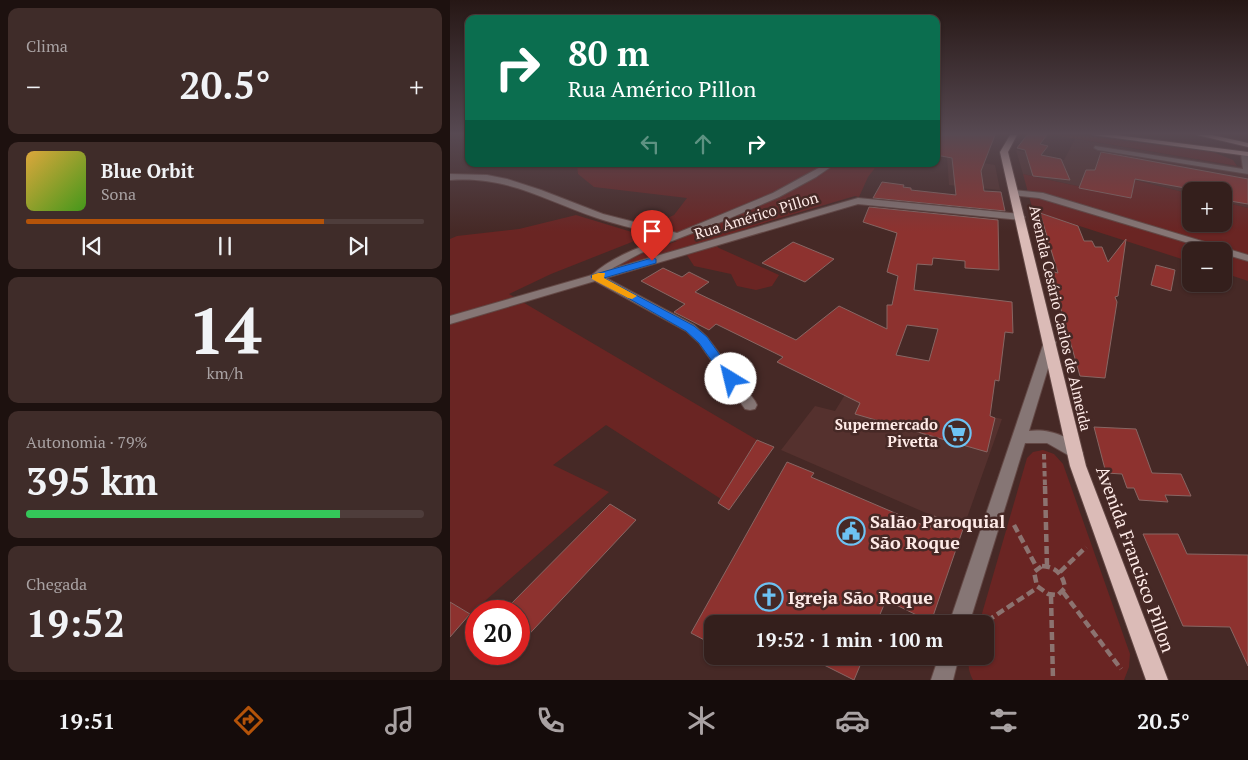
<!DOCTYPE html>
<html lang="pt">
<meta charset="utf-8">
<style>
:root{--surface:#341f1c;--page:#3f2c29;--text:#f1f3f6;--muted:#a9a2a3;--line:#4e3d3b;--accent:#b45309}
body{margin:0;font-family:"PT Serif",serif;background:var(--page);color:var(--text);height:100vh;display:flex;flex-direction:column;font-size:19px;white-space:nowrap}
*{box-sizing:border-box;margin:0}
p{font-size:16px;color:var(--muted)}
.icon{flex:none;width:28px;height:28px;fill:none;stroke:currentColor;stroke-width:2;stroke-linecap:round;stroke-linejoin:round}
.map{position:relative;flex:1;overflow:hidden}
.drawer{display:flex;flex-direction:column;gap:8px;padding:8px;background:#1d110f;width:450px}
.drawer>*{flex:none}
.guide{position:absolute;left:15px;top:15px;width:475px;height:152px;border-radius:10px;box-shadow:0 1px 4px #0004,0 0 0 1px var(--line);background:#0b6e4f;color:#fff;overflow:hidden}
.tools{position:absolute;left:732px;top:182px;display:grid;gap:10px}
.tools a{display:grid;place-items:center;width:50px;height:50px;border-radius:10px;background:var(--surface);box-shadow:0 1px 4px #0004,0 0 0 1px var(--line);font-size:25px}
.speed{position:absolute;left:15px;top:600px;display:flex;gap:10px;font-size:25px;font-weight:700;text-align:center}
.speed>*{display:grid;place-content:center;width:65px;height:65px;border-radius:50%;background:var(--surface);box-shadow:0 1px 4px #0004,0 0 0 1px var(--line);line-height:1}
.speed .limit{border:8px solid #d22;background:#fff;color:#111}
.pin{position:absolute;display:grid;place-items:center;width:42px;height:42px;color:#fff;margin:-51px -21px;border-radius:50% 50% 50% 0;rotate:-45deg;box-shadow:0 0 5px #0007}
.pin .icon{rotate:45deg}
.me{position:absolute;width:55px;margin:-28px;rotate:324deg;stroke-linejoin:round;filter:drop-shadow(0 0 4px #0008)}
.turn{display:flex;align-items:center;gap:18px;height:105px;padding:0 20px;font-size:22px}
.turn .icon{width:65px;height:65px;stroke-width:2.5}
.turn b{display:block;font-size:35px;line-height:42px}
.lanes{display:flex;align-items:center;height:48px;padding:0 20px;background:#0003;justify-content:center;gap:25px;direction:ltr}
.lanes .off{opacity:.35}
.big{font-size:38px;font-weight:700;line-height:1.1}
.drawer .widget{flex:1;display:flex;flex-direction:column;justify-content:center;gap:8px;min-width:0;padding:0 18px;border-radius:10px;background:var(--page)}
.drawer .dial{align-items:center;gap:0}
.dial b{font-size:65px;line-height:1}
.song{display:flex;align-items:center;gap:15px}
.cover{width:60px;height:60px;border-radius:8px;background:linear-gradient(135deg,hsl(40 70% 55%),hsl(100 70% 35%))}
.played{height:5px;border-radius:2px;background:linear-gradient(90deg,var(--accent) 75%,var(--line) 75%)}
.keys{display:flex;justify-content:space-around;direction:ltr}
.heat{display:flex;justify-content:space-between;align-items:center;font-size:28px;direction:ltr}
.charge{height:8px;border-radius:4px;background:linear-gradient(90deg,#34c759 79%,var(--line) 0)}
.trip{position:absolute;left:254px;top:615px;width:290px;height:50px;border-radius:10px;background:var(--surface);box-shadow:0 1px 4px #0004,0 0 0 1px var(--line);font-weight:700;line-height:50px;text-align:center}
.dock{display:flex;height:80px;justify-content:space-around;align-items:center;background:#150c0b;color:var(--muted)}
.dock .icon{width:35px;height:35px}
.dock .on{color:var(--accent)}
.dock b{font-size:22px;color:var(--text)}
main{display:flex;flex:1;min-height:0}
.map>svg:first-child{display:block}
.built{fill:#55312e}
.green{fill:#6a2523}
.building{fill:#8d322f;stroke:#886663;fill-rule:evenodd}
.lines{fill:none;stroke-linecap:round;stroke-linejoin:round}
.minor-casing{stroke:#634845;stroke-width:2}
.major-casing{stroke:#634845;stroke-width:2}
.path-far1{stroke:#8c7370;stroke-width:4;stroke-dasharray:5.5 3;stroke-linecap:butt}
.path{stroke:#8c7370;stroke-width:4.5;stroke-dasharray:8 4;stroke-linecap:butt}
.minor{fill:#867675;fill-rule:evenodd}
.major{fill:#dbbbb7;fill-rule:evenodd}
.route{fill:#1a73e8;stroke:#114b97}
.slow{fill:#f59e0b}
.labels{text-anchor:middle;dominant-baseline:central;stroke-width:5;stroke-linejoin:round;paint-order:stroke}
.street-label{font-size:15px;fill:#feeae7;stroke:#462926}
.poi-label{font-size:15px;font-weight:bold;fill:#feeae7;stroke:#462926;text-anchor:end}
.near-poi-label{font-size:18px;font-weight:bold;fill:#feeae7;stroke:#462926;text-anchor:start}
.near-street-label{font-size:18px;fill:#feeae7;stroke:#462926}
</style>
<main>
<section class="drawer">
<div class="widget"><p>Clima</p>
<div class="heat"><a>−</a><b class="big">20.5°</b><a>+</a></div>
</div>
<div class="widget">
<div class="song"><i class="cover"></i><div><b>Blue Orbit</b><p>Sona</p></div></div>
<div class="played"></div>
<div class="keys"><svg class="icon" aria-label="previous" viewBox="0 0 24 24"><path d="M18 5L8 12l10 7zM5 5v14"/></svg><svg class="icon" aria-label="pause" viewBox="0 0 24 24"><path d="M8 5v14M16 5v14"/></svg><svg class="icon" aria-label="next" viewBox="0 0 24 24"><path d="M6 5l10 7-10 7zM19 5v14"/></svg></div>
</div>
<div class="widget dial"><b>14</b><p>km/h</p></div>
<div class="widget"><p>Autonomia · 79%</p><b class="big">395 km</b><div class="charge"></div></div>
<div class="widget"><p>Chegada</p><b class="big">19:52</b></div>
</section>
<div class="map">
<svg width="798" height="680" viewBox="0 0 798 680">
<rect width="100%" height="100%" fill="#462926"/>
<path class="built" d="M625 139 798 168V208L774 202V191H741V194L685 180 681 198 573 174 566 150 614 160Z
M497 157 545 165 550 190 499 185Z
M401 385 552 419 513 529 331 450 365 406 385 411Z"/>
<path class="green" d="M604 135H630L763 152 783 160 787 166Z
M127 164H428L418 177 409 197 405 196 320 221 260 241 269 248 329 275 322 286 306 290 287 286 281 274 244 266 233 249 167 266 196 252 227 241 187 240 101 274 59 294 307 440 271 499 156 425 103 465 159 492 20 614 0 602V239L7 236 69 229 126 215 185 233 224 215 237 198 144 187 128 174Z
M573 174 681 198 685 180 741 194V224H774V202L798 208V281L774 273V251H741V262L583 211Z
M593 450 604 454 613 464 680 654 679 667 674 680H523C519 672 517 665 520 656H535V624H529L577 458 583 452Z"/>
<path class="building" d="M486 135H545L531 171 534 191 551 192 555 211 423 198 432 182 454 185 453 187 461 188V190L506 195 502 158 486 155Z
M577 135H597L590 144 598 146 591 155 611 159 620 180 583 176 575 150 567 148Z
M651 152 798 179V204L774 200V191H752L685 179 681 198 629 188 636 170H645Z
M419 207 548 220 549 270 515 268V261L483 258 482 265 467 264 464 290 562 302 563 333 555 332 549 381 545 380 540 416 545 418 537 452 405 414 410 403 327 362 333 357 266 324 259 330 224 312 235 304 191 281 213 268 232 277 239 272 259 282 245 292 346 340 389 306 437 329V305H442L448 276 437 272 447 233 413 222ZM457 325 488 329 479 361 446 355Z
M590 213 628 226 634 241H642L645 247H652L658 262 676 239 668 296 665 297 667 302 655 378 630 376 600 271 608 273Z
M343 242 384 259 355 282 312 263Z
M706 265 725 270 721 291 701 285Z
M644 427 686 429 702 473 731 474 741 496 715 495 718 502 689 500 684 488H677L672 474 656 473Z
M307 440 324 447 279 510 268 503Z
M337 462 364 473 361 477 480 528 484 516 513 529 481 622 436 600 426 624H293L280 617 277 624H262V644L241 633Z
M160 504 186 520 69 645V611H54Z
M693 534H728L737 554 798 555V666L780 627 733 626Z
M0 602 20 614 0 637Z
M356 656H414L404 680Z"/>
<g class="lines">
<g class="minor-casing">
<path id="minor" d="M645 146 793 169 791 154 795 152 798 153V174L648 150 644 148Z
M376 164H385L366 177 329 197 271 222 191 253 161 269 408 198 570 214 575 217 570 220 408 204 156 278 244 325 257 337 305 401 307 405 305 409 300 410 295 409 249 343 236 331 145 281 0 324V316L142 275C163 256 190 247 217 237 194 230 170 226 147 218 94 200 59 176 0 180V174L37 175 57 179 91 190 153 214 227 233 323 193Z
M564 190 593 193 798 255V261L774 254V251H765L589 198 561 195 560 193Z
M600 338 606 342 579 431C596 428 624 436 633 453L630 457 625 459 597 443H575L519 624H499L594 342Z
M489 656H509L503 680H481Z"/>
</g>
<g class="major-casing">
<path id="major" d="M560 135H567L558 152 636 466 718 680H696L620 466 550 152Z
M643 135H666L798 152V156Z
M747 135H762L798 143V147Z"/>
</g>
<path class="path-far1" d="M594 454 595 487"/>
<path class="path" d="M595 486 597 566
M564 525 587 568
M592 566C606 567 613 574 615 588L608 595 598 594 587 586 584 572Z
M610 572 636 547
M613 592 671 669
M601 596 603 680
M537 621 587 588"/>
<use href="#minor" class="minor"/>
<use href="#major" class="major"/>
</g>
<linearGradient id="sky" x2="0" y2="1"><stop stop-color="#261715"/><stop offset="0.58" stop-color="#574952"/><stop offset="1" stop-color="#574952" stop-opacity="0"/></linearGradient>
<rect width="798" height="231" fill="url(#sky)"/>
<path class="route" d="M202 258 206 259V263L154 278 244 326 257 337 285 376 287 379 285 382H277L249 343 236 331 141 277 142 275Z"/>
<path class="slow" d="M148 273H155L154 278 187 296 182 299 178 298 142 279V275Z"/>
<defs>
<g id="supermarket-ring" transform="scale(1.4375)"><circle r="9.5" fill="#462926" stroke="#6dc2f3" stroke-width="1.5"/><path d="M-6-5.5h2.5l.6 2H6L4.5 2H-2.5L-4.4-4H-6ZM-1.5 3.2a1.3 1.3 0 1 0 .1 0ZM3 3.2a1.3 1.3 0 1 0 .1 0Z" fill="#6dc2f3"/></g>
<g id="civic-ring" transform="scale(1.4375)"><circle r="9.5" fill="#462926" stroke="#6dc2f3" stroke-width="1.5"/><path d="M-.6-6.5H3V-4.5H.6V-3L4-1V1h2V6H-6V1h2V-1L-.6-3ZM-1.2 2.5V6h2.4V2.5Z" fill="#6dc2f3"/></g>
<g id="church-ring" transform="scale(1.4375)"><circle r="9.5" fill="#462926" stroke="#6dc2f3" stroke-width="1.5"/><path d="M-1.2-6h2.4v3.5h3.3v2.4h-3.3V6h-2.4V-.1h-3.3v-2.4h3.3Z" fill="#6dc2f3"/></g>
</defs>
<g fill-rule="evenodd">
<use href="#supermarket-ring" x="507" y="433"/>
<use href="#civic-ring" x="401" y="531"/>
<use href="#church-ring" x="319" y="597"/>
</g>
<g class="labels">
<g class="street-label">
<text transform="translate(306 215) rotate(-17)">Rua Américo Pillon</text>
<text transform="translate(611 318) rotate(77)">Avenida Cesário Carlos de Almeida</text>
</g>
<g class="poi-label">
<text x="488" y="424">Supermercado<tspan x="488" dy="17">Pivetta</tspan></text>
</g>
<g class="near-poi-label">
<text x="420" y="521">Salão Paroquial<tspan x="420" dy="21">São Roque</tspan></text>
<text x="338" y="597">Igreja São Roque</text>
</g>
<g class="near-street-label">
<text transform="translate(686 559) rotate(70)">Avenida Francisco Pillon</text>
</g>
</g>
</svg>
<div class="tools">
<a>+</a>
<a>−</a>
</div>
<div class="speed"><div class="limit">20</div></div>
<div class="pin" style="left:202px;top:261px;background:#d93025"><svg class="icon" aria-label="arrive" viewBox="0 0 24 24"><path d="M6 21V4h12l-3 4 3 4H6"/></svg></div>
<svg class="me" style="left:281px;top:379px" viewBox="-20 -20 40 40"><circle r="19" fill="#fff"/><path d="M0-13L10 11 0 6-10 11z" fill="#1a73e8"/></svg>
<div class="trip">19:52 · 1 min · 100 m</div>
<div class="guide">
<div class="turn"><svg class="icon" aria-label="right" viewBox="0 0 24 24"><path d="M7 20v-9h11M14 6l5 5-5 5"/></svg><div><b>80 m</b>Rua Américo Pillon</div></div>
<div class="lanes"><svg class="icon off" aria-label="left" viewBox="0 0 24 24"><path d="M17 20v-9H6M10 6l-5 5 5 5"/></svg><svg class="icon off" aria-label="ahead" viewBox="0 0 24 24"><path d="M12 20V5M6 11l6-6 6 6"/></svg><svg class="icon" aria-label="right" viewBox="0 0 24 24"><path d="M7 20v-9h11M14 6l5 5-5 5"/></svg></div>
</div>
</div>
</main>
<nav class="dock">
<b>19:51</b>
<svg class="icon on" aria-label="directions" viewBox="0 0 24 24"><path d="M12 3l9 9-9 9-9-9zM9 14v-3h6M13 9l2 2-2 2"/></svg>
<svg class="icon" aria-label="music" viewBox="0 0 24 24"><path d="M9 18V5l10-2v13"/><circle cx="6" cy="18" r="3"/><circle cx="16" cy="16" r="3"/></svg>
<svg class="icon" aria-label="phone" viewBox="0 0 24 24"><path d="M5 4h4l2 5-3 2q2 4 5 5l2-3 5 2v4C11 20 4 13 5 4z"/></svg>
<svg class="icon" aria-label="climate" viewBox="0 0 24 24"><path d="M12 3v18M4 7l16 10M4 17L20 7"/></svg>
<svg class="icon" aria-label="car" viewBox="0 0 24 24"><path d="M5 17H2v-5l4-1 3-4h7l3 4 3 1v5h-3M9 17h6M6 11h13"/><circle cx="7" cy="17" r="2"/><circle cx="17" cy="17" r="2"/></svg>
<svg class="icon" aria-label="filters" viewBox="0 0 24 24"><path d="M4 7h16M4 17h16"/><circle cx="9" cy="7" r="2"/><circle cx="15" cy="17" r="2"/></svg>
<b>20.5°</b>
</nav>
